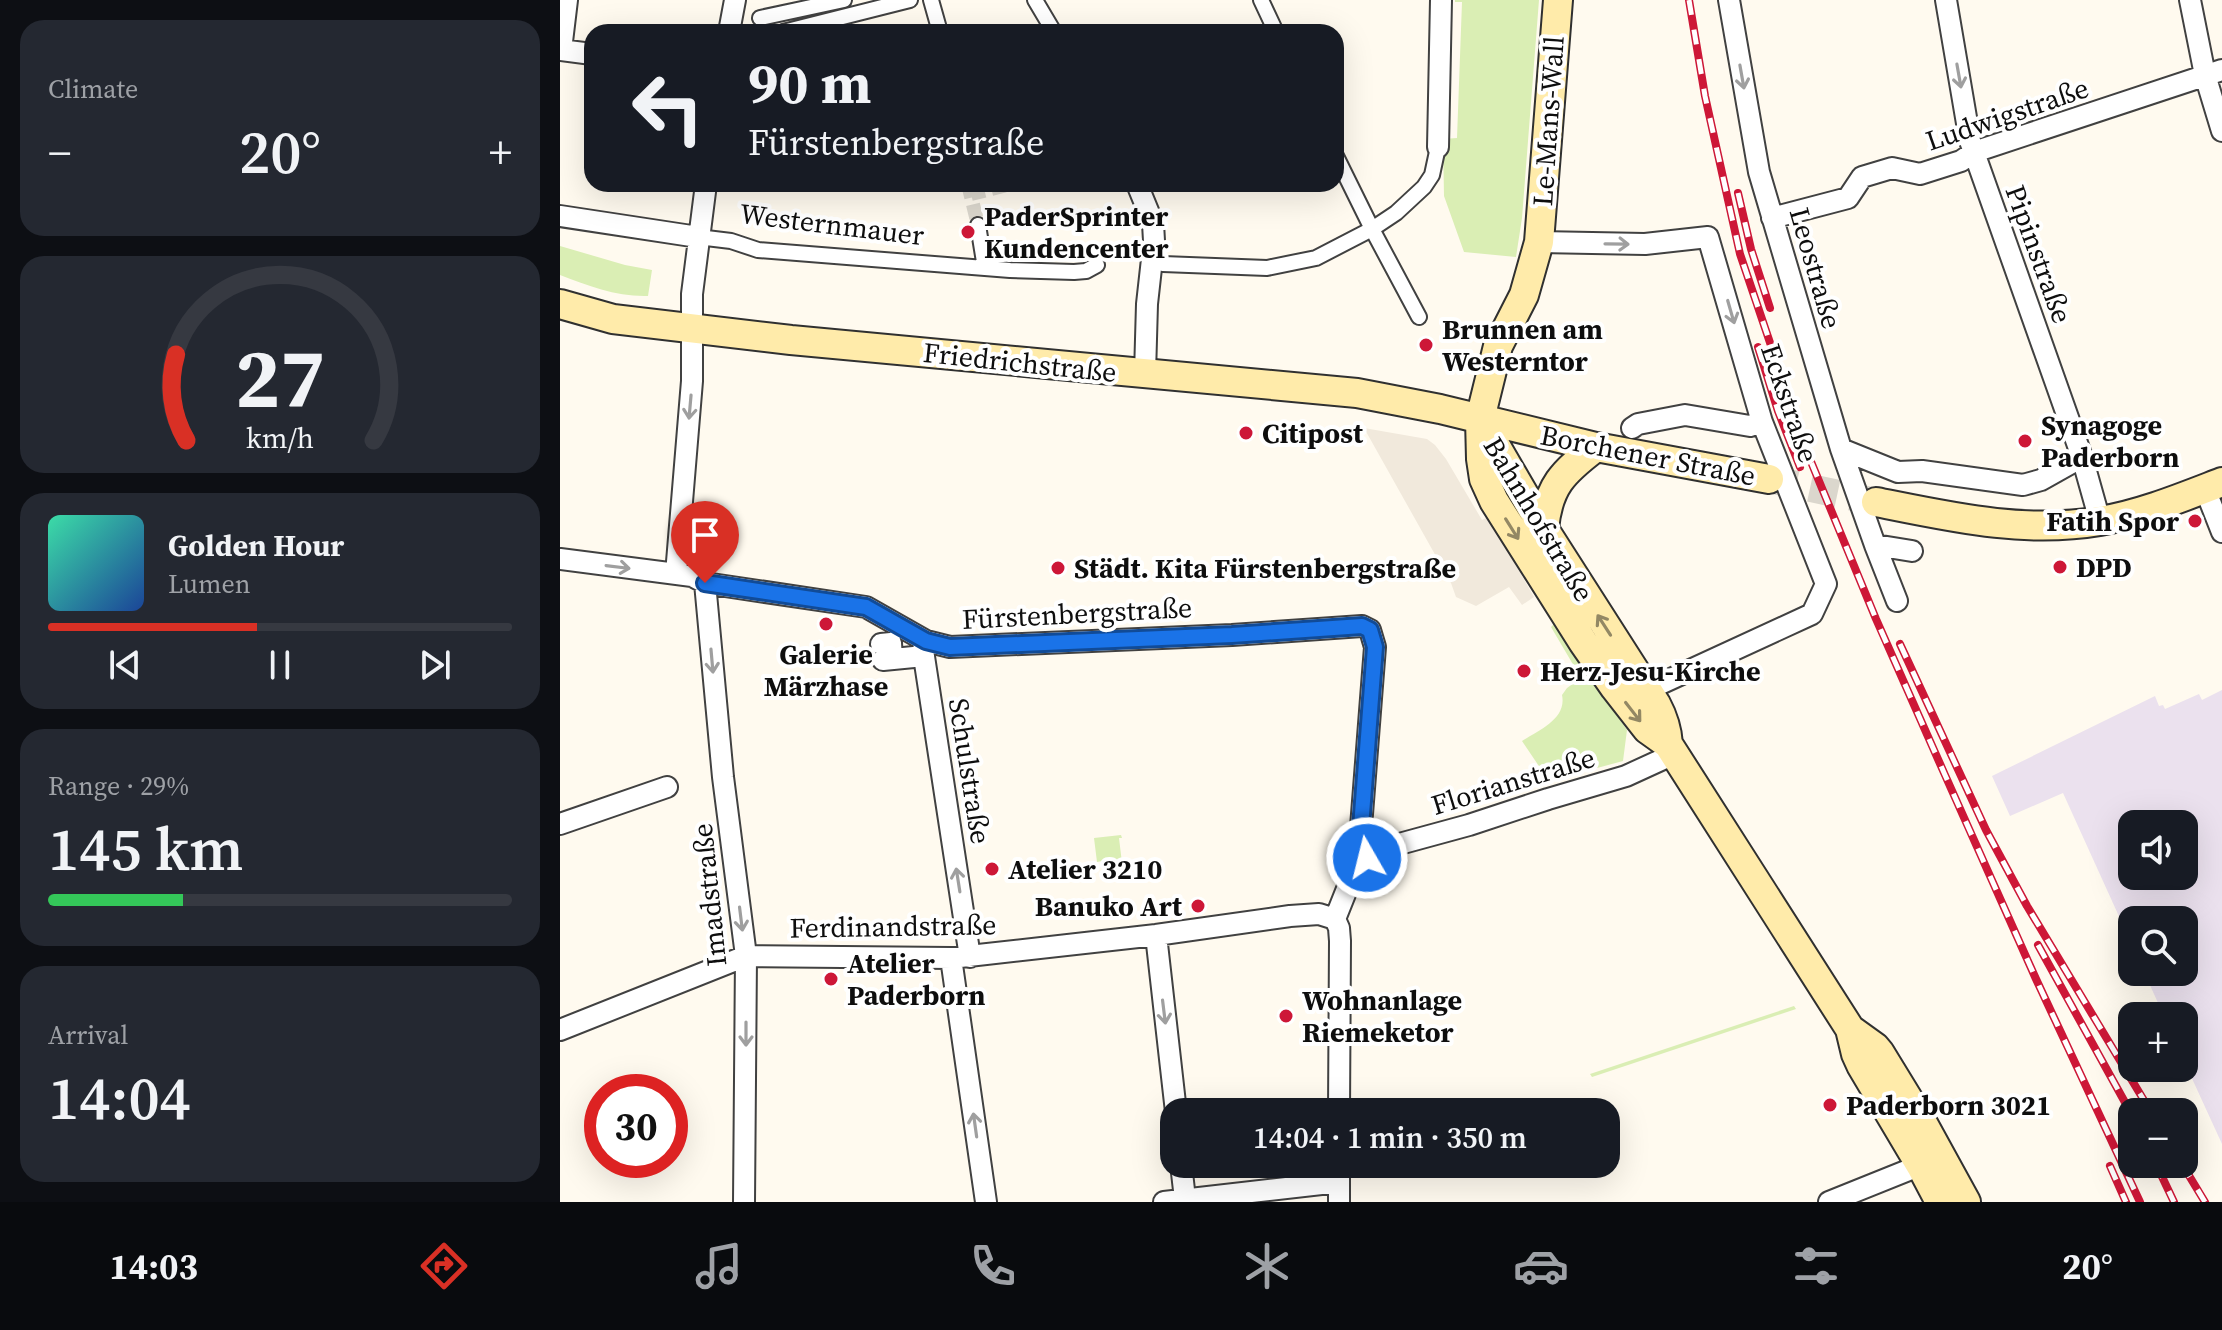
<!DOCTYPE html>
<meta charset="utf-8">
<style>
:root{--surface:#171b24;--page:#242831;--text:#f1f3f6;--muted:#9ea1a6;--line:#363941;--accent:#d93025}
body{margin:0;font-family:"Source Serif 4",serif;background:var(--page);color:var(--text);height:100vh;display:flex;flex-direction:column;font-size:30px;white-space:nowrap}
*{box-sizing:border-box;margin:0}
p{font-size:26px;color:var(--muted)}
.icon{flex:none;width:44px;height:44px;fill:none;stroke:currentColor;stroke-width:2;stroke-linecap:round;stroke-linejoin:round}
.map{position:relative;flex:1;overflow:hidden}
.drawer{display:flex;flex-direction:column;gap:20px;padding:20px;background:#0d0f14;width:560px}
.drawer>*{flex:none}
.guide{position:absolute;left:24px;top:24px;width:760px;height:168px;border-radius:24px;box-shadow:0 8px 32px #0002;background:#171b24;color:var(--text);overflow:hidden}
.buttons{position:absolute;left:1558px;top:810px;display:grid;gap:16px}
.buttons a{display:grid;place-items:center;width:80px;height:80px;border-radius:16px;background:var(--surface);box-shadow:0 8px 32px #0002;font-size:40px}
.speed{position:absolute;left:24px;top:1074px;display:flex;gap:16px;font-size:40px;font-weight:700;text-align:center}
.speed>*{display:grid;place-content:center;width:104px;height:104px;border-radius:50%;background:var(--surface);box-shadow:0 8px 32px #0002;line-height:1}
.speed .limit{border:12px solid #d22;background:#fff;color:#111}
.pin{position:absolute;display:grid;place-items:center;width:68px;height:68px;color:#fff;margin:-82px -34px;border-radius:50% 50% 50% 0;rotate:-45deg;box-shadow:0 0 8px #0007}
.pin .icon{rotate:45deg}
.me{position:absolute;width:88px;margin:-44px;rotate:352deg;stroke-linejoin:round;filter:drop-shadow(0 0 6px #0008)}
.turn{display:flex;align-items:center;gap:28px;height:168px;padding:0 32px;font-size:36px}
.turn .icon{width:104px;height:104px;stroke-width:2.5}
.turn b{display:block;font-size:56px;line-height:68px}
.big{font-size:60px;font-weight:600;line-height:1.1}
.drawer .widget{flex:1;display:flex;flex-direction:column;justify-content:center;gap:12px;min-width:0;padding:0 28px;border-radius:24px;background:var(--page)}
.drawer .dial{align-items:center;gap:0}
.dial svg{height:208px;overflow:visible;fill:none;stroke:var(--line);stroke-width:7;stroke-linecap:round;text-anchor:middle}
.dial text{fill:var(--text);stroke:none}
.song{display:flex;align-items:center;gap:24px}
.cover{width:96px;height:96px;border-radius:12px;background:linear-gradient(135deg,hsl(160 70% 55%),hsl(220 70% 35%))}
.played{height:8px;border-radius:4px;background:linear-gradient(90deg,var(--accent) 45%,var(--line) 45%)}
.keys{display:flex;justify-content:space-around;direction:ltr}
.heat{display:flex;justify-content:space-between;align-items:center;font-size:44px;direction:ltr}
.charge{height:12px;border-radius:6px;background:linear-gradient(90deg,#34c759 29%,var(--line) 0)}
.trip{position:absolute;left:600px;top:1098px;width:460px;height:80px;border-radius:24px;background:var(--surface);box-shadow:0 8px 32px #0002;font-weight:600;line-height:80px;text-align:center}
.dock{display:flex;height:128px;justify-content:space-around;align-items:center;background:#090b0e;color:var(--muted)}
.dock .icon{width:56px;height:56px}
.dock .selected{color:var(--accent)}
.dock b{font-size:36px;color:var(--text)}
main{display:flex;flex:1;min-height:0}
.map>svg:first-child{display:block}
.industrial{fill:#ebe1ee;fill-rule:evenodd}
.green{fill:#daeeb4}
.plaza{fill:#f1e9dc}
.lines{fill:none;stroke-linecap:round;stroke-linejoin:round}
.pedestrian-tunnel{stroke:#dbd7cd;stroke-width:14;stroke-dasharray:14 7;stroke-linecap:butt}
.secondary-tunnel{stroke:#dbd7cd;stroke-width:28;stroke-dasharray:28 14;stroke-linecap:butt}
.pedestrian-casing{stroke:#414141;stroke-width:18}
.minor-casing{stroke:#414141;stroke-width:24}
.secondary-casing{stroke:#303030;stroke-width:32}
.pedestrian{stroke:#fff;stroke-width:14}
.minor{stroke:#fff;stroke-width:20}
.secondary{stroke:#ffebaa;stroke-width:28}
.rail-casing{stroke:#cd1737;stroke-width:8}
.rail{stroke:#fff;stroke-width:5;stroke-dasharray:15;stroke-linecap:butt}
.oneway{stroke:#9f9f9f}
.oneway2{stroke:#938864}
.route-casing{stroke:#114b97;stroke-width:20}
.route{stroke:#1a73e8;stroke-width:14}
.poi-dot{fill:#cd1737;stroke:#fff;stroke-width:3}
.labels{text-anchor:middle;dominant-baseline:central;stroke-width:8;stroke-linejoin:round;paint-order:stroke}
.street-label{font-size:28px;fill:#0e0e0e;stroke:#fff}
.poi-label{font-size:28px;font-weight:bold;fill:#0e0e0e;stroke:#fff;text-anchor:start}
</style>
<main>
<section class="drawer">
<div class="widget"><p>Climate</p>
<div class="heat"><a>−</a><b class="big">20°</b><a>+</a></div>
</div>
<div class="widget dial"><svg viewBox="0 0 100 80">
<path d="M14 69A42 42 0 1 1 86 69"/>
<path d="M14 69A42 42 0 0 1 10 36" stroke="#d93025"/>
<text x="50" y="56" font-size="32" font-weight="700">27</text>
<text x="50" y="72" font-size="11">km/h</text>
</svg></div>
<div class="widget">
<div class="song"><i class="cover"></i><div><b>Golden Hour</b><p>Lumen</p></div></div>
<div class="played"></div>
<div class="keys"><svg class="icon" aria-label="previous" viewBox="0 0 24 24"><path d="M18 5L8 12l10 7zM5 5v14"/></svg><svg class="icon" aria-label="pause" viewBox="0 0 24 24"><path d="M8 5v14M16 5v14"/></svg><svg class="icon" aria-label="next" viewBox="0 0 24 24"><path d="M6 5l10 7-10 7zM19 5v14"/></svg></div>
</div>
<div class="widget"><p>Range · 29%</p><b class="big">145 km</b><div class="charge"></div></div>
<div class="widget"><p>Arrival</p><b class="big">14:04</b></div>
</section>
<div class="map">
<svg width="1662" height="1202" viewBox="0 0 1662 1202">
<rect width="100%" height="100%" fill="#fffaef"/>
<path class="industrial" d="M1662 690V1144L1624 1061V1016H1604L1584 972H1624V920H1572V945L1503 793 1450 816 1432 776 1595 696 1599 706 1603 705 1605 709 1639 694 1642 700ZM1572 824H1624V876H1572Z"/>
<path class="green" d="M895 0H979L962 218 956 257 904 252 884 196 883 139 897 138 902 2H895Z
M0 246 65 265 92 270 88 296C57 297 29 286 0 275Z
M994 624 1067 730 1063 761 989 781 962 741C979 730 1007 719 1002 695L1007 688 1021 678 991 627Z
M561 835 562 838H559L562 863 549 865 548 860 537 862 534 838Z
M1234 1006 1236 1009 1032 1077 1030 1074Z"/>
<path class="plaza" d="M804 428 867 439 875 445 886 459 922 520 928 517 974 597 962 605 949 587 916 606 896 597 891 583Z"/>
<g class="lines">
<path class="pedestrian-tunnel" d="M408 184 418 225
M411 194 451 184"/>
<path class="secondary-tunnel" d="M1209 479 1316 502"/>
<g class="pedestrian-casing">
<path id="pedestrian" d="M371 0 380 32
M475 0 494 32
M701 0 716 32
M200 18 284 0
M223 32 350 0
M776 156 812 229 859 317
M418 225 425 268
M138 237 171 241 198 250 450 270 514 272 526 271 537 265
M591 261 603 264 707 268 756 258 812 229 836 213 864 187 872 175 878 147"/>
</g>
<g class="minor-casing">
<path id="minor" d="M1169 0 1199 172 1281 449 1315 545 1352 551
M1386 0 1410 141 1522 457 1540 521
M1630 0 1645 75 1662 131
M169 32 175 0
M0 50 32 54
M1 50 7 0
M878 147 881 0
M577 184 593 223 594 241 587 304 585 374
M0 216 138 237
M1212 218 1288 198 1302 177 1332 168 1360 174 1401 161 1414 152 1662 70
M979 242 1085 244 1148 237 1202 422 1266 584 1252 614 1087 690
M1072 428 1078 424 1125 415 1190 426 1202 422
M1281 449 1338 472 1362 471 1463 485 1481 480 1522 457
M1645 489 1662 532
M1315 545 1337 601
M0 559 132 576 145 583 306 607 366 641 390 647 672 635 802 626 810 630 815 647 801 827 807 858
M116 574 132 381V294L146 184
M145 583 163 777 186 956 184 1202
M366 641 363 650 410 957
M321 644 331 643 332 659
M323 660 364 656
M0 824 107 787
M596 935 616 1112
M391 958 426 1202
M0 1030 186 956 391 958 596 935 730 916 759 914 775 919
M779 1112 780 941 779 928 775 919 793 874 807 858 821 849 909 825 988 799 1066 776 1114 754
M621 1164 625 1199
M779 1164V1202
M604 1202 779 1182
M1269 1202 1371 1161"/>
</g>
<g class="secondary-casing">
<path id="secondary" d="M998 0 979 242 964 295 938 346 920 419 921 459 924 479 934 501 1023 642 1055 688 1087 729 1108 744 1290 1029 1315 1047 1320 1053 1361 1120 1406 1202
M0 304 53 319 231 340 797 393 880 409 1036 447 1209 479
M923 424 984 529 1096 704C1103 717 1107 728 1108 744
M1316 502C1391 517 1464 534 1540 521 1582 514 1623 497 1662 482
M984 529C988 486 1003 472 1036 447
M1290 1029 1296 1054 1301 1065 1361 1166 1380 1202"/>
</g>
<use href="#pedestrian" class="pedestrian"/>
<use href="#minor" class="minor"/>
<use href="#secondary" class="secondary"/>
<g class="rail-casing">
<path id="rail" d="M1129 0 1145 96 1180 254 1247 452 1316 619 1385 775 1476 979 1580 1202
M1178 193 1191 249 1210 308
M1198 347 1218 411 1240 467
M1340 644 1426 830 1467 906 1591 1112
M1478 945 1572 1115
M1596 1164 1614 1202
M1622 1164 1645 1202
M1550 1166 1566 1202"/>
</g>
<use href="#rail" class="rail"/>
</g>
<defs><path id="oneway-shaft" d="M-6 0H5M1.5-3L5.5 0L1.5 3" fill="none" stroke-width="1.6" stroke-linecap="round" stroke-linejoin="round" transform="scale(2)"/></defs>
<g class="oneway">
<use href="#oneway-shaft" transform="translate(1399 76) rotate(80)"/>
<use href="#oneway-shaft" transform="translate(1182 77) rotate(80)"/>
<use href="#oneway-shaft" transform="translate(1057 244) rotate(1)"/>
<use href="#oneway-shaft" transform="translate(1171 312) rotate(74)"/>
<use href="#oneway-shaft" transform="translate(130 407) rotate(95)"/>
<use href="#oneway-shaft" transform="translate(58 567) rotate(7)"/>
<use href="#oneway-shaft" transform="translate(152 661) rotate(85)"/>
<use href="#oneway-shaft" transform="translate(398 880) rotate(-99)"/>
<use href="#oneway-shaft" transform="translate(181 919) rotate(83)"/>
<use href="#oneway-shaft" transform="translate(604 1012) rotate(83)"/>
<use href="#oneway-shaft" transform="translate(186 1034) rotate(90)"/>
<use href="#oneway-shaft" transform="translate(415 1125) rotate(-98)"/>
</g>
<g class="oneway2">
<use href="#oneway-shaft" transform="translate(952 529) rotate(58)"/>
<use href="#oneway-shaft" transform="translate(1044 625) rotate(-123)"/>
<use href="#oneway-shaft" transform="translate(1073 712) rotate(52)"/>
</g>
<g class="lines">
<g class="route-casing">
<path id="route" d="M145 583 306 607 366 641 390 647 672 635 802 626 810 630 815 647 801 827 807 858"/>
</g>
<use href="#route" class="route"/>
</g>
<g class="poi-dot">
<circle cx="408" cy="232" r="8"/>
<circle cx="866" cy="345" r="8"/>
<circle cx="686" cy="433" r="8"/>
<circle cx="1465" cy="441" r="8"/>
<circle cx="1635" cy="521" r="8"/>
<circle cx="1500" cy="567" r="8"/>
<circle cx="498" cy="568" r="8"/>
<circle cx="266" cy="624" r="8"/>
<circle cx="964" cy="671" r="8"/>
<circle cx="432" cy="869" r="8"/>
<circle cx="638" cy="906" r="8"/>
<circle cx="271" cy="979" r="8"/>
<circle cx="726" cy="1016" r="8"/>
<circle cx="1270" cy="1105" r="8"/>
</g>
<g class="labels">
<g class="street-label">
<text transform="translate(1447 114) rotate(-19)">Ludwigstraße</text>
<text transform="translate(988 121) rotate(-86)">Le-Mans-Wall</text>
<text transform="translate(272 224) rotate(7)">Westernmauer</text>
<text transform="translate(1479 254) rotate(70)">Pipinstraße</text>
<text transform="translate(1256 268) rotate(74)">Leostraße</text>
<text transform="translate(460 362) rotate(6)">Friedrichstraße</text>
<text transform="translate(1230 403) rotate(71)">Eckstraße</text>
<text transform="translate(1088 455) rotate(11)">Borchener Straße</text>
<text transform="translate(979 519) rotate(59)">Bahnhofstraße</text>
<text transform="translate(517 613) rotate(-3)">Fürstenbergstraße</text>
<text transform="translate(410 771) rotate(81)">Schulstraße</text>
<text transform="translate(953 781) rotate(-17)">Florianstraße</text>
<text transform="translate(149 895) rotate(-96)">Imadstraße</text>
<text transform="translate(333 926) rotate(-1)">Ferdinandstraße</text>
</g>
<g class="poi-label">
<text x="424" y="216">PaderSprinter<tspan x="424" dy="32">Kundencenter</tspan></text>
<text x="882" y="329">Brunnen am<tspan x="882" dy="32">Westerntor</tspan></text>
<text x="1481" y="425">Synagoge<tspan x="1481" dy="32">Paderborn</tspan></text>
<text x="702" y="433">Citipost</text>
<text x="1619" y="521" text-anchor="end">Fatih Spor</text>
<text x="1516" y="567">DPD</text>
<text x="514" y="568">Städt. Kita Fürstenbergstraße</text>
<text x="266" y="654" text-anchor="middle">Galerie<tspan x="266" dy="32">Märzhase</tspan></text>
<text x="980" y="671">Herz-Jesu-Kirche</text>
<text x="448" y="869">Atelier 3210</text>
<text x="622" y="906" text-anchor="end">Banuko Art</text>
<text x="287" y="963">Atelier<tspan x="287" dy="32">Paderborn</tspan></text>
<text x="742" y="1000">Wohnanlage<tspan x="742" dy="32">Riemeketor</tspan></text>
<text x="1286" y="1105">Paderborn 3021</text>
</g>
</g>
</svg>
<div class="buttons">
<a><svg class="icon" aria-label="sound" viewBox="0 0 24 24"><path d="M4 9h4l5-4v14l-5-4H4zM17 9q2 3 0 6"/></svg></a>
<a><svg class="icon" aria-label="search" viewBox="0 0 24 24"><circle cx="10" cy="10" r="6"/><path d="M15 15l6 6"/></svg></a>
<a>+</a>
<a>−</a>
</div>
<div class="speed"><div class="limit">30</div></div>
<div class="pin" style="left:145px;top:583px;background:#d93025"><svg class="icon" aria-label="arrive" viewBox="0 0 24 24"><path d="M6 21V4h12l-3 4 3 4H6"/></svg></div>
<svg class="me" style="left:807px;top:858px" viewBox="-20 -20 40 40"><circle r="17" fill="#1a73e8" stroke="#fff" stroke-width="3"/><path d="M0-11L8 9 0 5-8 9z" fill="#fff"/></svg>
<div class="trip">14:04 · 1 min · 350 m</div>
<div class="guide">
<div class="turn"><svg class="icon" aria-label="left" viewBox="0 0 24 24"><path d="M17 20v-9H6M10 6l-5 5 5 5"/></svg><div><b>90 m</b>Fürstenbergstraße</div></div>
</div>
</div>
</main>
<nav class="dock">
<b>14:03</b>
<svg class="icon selected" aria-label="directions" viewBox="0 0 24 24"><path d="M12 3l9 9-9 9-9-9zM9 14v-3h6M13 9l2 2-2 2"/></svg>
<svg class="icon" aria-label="music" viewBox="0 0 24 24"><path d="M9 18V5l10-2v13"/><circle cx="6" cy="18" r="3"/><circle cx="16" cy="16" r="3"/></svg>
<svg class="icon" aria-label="phone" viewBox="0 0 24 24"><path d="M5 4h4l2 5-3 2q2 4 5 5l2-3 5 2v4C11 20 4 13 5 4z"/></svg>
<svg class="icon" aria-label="climate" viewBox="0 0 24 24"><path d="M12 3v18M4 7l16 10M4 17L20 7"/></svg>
<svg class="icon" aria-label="car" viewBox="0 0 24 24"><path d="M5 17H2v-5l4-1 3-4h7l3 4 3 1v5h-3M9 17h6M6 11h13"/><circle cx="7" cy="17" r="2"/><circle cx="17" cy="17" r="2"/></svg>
<svg class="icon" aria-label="filters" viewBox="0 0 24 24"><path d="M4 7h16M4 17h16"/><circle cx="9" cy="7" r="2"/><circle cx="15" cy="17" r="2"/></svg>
<b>20°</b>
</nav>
